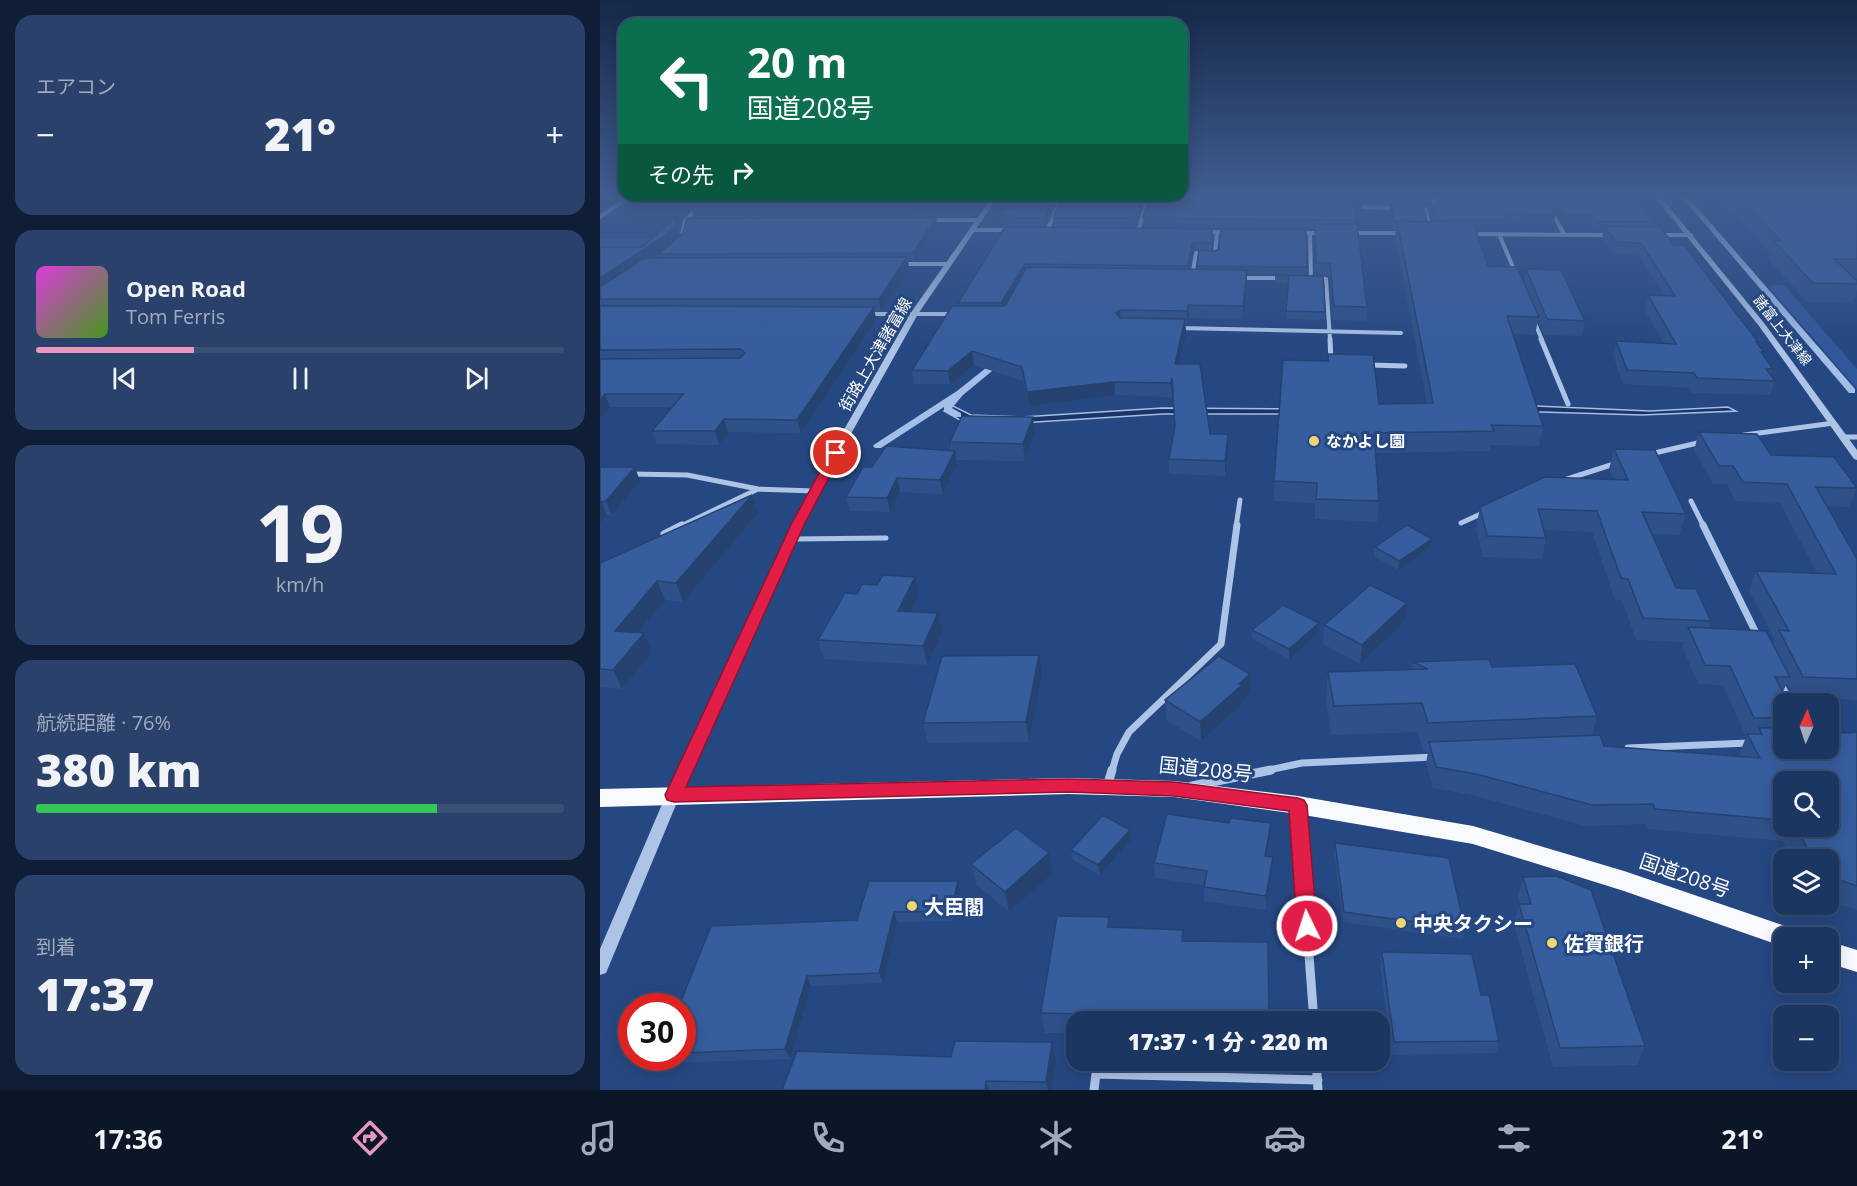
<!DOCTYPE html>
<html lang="ja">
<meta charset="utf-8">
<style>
:root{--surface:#1c3662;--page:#29416b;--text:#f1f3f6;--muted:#a0abbe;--line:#3a5077;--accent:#e797bd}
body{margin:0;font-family:"Open Sans","Noto Sans JP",sans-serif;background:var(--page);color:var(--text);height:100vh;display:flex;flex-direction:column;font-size:22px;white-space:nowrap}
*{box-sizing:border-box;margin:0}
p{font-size:20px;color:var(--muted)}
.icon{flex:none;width:33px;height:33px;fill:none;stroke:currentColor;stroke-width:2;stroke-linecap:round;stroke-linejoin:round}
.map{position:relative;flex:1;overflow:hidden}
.side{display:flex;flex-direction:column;gap:15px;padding:15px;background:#0f1e36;width:600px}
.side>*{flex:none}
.top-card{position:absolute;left:18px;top:18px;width:570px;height:183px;border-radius:18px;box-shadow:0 3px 15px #0003,0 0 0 2px var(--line);background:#0b6e4f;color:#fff;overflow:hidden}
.needle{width:39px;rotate:3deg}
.buttons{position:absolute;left:1173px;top:693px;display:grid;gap:12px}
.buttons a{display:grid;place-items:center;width:66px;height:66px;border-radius:12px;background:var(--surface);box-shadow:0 3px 15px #0003,0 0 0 2px var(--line);font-size:30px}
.speed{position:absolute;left:18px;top:993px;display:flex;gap:12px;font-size:30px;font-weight:700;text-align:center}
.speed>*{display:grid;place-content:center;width:78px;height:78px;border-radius:50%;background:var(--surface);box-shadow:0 3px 15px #0003,0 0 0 2px var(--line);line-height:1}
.speed .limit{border:9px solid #d22;background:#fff;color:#111}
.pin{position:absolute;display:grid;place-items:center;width:51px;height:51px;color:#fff;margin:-26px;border:3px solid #fff;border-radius:50%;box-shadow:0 2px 6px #0007}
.me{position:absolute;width:66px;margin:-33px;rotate:356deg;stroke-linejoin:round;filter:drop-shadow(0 0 4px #0008)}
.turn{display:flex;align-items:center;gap:21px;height:126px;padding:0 30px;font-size:27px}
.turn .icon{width:78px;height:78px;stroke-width:2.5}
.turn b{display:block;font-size:42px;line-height:51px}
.then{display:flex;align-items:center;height:57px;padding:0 30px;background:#0003;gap:12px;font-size:22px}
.big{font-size:45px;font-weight:800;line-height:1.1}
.side .card{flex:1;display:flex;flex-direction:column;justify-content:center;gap:9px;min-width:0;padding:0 21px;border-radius:18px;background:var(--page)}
.side .dial{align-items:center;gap:0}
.dial b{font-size:78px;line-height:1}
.song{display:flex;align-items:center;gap:18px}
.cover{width:72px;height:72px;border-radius:9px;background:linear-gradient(135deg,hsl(300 70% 55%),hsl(100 70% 35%))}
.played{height:6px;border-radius:3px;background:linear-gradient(90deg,var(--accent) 30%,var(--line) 30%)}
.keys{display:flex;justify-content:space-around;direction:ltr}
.heat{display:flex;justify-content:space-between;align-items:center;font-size:33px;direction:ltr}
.charge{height:9px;border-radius:4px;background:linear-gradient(90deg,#34c759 76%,var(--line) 0)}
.trip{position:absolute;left:466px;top:1011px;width:324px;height:60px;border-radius:18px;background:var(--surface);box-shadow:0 3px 15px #0003,0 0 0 2px var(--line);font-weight:800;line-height:60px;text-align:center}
.tabs{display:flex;height:96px;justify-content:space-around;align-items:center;background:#0b1627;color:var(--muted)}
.tabs .icon{width:42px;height:42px}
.tabs .selected{color:var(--accent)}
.tabs b{font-size:27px;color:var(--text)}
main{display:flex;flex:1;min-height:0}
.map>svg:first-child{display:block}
.green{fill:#31589a}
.water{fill:#1b3463;stroke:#a3bee7;stroke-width:1.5}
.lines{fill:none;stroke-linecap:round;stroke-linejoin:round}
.stream{fill:#a3bee7;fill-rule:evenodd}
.service{stroke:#aec4e7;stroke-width:5}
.minor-far3{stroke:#aec4e7;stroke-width:4}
.minor-far2{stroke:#aec4e7;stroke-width:5}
.minor-far1{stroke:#aec4e7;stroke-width:7}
.minor{stroke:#aec4e7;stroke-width:9}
.tertiary{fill:#aec4e7;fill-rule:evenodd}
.trunk{fill:#f8fafe;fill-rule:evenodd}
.wall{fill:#2e5189;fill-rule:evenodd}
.shaded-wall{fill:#26426f}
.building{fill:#365e9f;stroke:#26426f;stroke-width:1.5}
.route{fill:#e11d48;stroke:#92132f;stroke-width:1.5}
.poi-dot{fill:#f0d573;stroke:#264882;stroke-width:2}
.labels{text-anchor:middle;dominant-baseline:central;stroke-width:6;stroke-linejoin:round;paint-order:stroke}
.far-street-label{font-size:14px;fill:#fff;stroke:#264882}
.street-label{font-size:16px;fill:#fff;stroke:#264882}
.poi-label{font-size:16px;font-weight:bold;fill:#fff;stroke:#264882;text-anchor:start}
.near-street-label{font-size:20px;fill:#fff;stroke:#264882}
.near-poi-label{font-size:20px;font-weight:bold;fill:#fff;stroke:#264882;text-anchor:start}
</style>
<main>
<section class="side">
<div class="card"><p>エアコン</p>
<div class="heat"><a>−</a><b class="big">21°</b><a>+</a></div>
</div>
<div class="card">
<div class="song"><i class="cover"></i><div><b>Open Road</b><p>Tom Ferris</p></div></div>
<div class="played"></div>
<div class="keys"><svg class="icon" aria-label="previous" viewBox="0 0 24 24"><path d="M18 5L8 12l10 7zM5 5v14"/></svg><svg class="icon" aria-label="pause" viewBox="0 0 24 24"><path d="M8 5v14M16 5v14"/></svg><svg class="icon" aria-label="next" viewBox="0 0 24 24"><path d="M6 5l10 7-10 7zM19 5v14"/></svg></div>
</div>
<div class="card dial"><b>19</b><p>km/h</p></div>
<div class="card"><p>航続距離 · 76%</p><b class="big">380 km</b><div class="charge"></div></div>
<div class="card"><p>到着</p><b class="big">17:37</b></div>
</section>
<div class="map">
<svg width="1257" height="1090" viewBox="0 0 1257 1090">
<rect width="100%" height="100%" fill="#264882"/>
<path class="green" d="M0 239H60L43 257H0Z
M1184 285 1257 369V389L1168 286Z"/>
<path class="water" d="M869 403 1050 411 1128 407 1136 411 1042 415 841 409 733 414H563L403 424 360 420 344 411 353 406 371 415 422 417 562 408 731 409Z"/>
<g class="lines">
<path class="stream" d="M1082 197H1088L1255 389V393H1249Z
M396 360H402L403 362 363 395 352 408 361 413V417H355L344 411V407L281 448H275L273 446 275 444 357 391Z"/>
<path class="service" d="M194 539 286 538"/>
<path class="minor-far3" d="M944 197 964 234
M755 207 799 208
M815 208 825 209 830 227
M832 208H836L833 197
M0 217 29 197
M329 220H380
M373 230H409
M447 231 462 197
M538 232 548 197
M605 232H628
M698 233H721
M710 233 711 279
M752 233H802
M869 234 1009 235
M899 234 915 272
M1058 235H1091
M82 237 85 221 108 197
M302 264H347
M592 277 596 253 615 254 617 232
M639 278H683
M717 279H726L730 340
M268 314H353
M934 321 942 340
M579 328 801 333"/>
<path class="minor-far2" d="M730 339 731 361
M941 339 968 404
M769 365 805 366
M1144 435 1234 423
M1243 437H1257
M1050 454 1102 442
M30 474 87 475 158 489 214 491
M961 481 1017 463
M1091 501 1104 527
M861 523 885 512
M79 527 158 489
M636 527 640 500"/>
<path class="minor-far1" d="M1103 525 1157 635
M64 534 82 525
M1181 684 1191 704
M1028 748 1149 743
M512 771 517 754 529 732 621 644 637 525
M664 771 702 763 835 757"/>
<path class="minor" d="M592 786 671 770
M507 787 512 770
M698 807 714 1022
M716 1060 718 1090
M494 1090 496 1074 718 1080"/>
<path class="tertiary" d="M392 197H398L318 314 219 491 80 795 6 973 0 975V949L66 795 209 491 310 314Z
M1055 197H1061L1164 323 1257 450V460L1254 459 1159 326Z"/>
<path class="trunk" d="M468 778 574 781 698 796 873 826 1024 871 1188 927 1197 930 1200 938H1184V947L1024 891 873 844 698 814 574 797 468 794 0 807V789Z
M1228 941 1257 950V972L1228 963Z"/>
</g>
<path class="wall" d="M325 197 313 216 94 217 91 207Z
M457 197 445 226H411L410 223H402L401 215Z
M462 197H544L535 227 454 226 453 218Z
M549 197H832L831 204 825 205 762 204 761 212 755 213 756 224 767 307 766 321 733 320 730 277 723 276 725 312V320L686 319 688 284 675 282V275L721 276 715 275V228L544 227 543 218Z
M837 197H946L955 215 954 224 908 223 907 228H876L888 266 924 282 926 269 985 321 982 336 944 335 938 320 935 335 913 334 943 426 939 446 891 445 890 451 776 453 779 501 777 522 715 519V503L674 501V481L727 361 728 354 779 404 827 403 795 237 796 229H793L790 212 791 206 827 222H833L830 213 831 204 839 203Z
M947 197H1035L1053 222 1052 227 1074 245 1158 342V344L1164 352 1163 355 1173 369 1171 376 1175 381 1170 395 1093 393 1090 388 1023 384 1013 355 1016 341 1064 344 1044 309 1048 295 1064 296 1038 255H1013L1002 238 1004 230H996L992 225 963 224Z
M1119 197H1257V278H1253L1257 281V290L1252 303 1207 302 1168 259 1170 253Z
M77 217 80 227 78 236 67 247 336 218 337 225 315 260H308L309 268 281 311H274L276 319 201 433 128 432 119 445 57 444 52 431 72 407H10L0 418V247H42ZM66 248 59 254 61 258H51Z
M405 227 612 229 611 250 596 249 592 251 589 269H597V266L707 267V275L647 274 643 319 589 318 587 324H585L586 333 579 364 610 434 628 449 625 476 569 474V459L575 429 573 392 572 397 515 395 429 406 423 381 374 365 350 384H314L312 370 359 306 358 303Z
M1099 432 1171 455 1257 488 1249 507 1227 506 1257 559V700L1194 697 1187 683 1183 692 1184 748 1257 732V910L1228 901V860H1192L1183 841 1048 829 1046 824 986 826 872 795 833 788 826 763 828 752H823L818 732 731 735 726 700 728 672 812 669 813 662 892 667 997 716 992 735 1004 746 1139 756V755L1146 737 1123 685 1098 684 1082 646 1083 642 1036 640 1022 600H1015L992 532 944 530 946 538 942 559 883 557 876 528 880 507 1014 480 1009 469 1014 449 1086 514 1079 535 1052 534 1076 588 1111 621 1109 628 1173 645 1175 640 1149 590 1156 571 1217 573 1180 503 1136 501 1127 484H1113L1094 450ZM1184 782 1228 826H1184Z
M435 434 425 461 356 460 357 465 343 494 300 492 290 512 250 511 246 497 272 467 351 450 350 442Z
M0 467 40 481 12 515H7L0 523Z
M158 513 83 602 65 600 37 633H44L52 652 22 689 0 687V563Z
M775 547 830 548 798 570 774 556Z
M319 595 311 612 342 632 327 665 224 659 218 640Z
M804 622 760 664 723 644 724 625Z
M719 623 718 633 689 659 652 639V630Z
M442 674 429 742 328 743 323 723Z
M650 674V693L643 699V703L601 741 566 720 565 700Z
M629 823H671L670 837 667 856 672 871 666 910 604 901V885L555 878 554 863Z
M530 830 531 840 500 875 473 860 471 850Z
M735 843 865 929 863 939 743 922 734 853Z
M371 864 453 873 409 912 376 884Z
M923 877 1045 1046 1037 1065 953 1067 914 924 919 904H920L918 896Z
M360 891 353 921 297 922 283 983 211 986 190 1059 67 1063 63 1058H82V1006L257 920Z
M510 927 583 930V941L669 1022H477V1033H445L441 1013Z
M782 952 899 1041 896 1053 792 1055 780 965Z
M452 1042 456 1061 451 1090H182L351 1057Z"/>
<path class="shaded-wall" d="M3 197H22L0 212V199Z
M317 197H325L313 216 311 206Z
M453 197H457L445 226 444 218Z
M541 197H544L535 227V218Z
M826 197H832L831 204 825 205Z
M762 203 761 212 753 213 754 205Z
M77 217 80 227 78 236 66 248 0 292V278L63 237Z
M336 218 337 225 315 260 313 253Z
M596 242V249L592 251 588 273V266L592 244Z
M307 257 309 268 281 311 279 299Z
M425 264V271L403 311 401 303Z
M647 270V282L643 319V306Z
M588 305 589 318 587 324V311Z
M274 307 276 319 201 433 197 420Z
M520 310 521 323 516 313Z
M585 319 586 333 576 377 575 364Z
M372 351 374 365 350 384 348 371Z
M572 378 573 392 572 397 571 383Z
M514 382 515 395 429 406 427 392Z
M5 394 10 407 0 418V400Z
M433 417 435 434 425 461 423 444Z
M124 419 128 432 119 445 115 431Z
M628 434V449L625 476V461Z
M355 451 357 465 343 494 340 480Z
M35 467 40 481 12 515 6 501Z
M297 478 300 492 290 512 287 498Z
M152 495 158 513 83 602 76 583Z
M1 501 7 515 0 523V502Z
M832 539 830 548 798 570 799 561Z
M315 577 319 595 302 630 298 611Z
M57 581 65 600 23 650 15 631Z
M807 603 804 622 760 664 762 645Z
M338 613 342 632 327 665 323 646Z
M719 623 718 633 689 659V649Z
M44 633 52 652 22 689 13 670Z
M439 655 442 674 429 742 426 722Z
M650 674V693L643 699V703L601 741 600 722Z
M671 823 670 837 664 870 665 856Z
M530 830 531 840 500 875 498 865Z
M449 853 453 873 409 912 405 892Z
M673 857 672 871 666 910V896Z
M358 881 360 891 353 921 351 911Z
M294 912 297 922 283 983 279 973Z
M207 976 211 986 190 1059 185 1049Z
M452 1042 456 1061 451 1090H448L446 1082Z
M386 1081 389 1090H385Z"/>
<path class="building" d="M101 197H317L311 206 91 207Z
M412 197H453L444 218H409L411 215H401Z
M462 197H541L535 218H453Z
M549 197H670L674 202 762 203 754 205 756 220 543 218Z
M841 197H946L955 215 906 214 909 219 836 220 831 204 839 203 841 199Z
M954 197H1035L1053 222H998L994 216 965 215Z
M1139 197H1257V259H1234L1257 281V284L1213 283 1174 241H1181Z
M791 206H823L827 222H794Z
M77 217 75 225 63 237 0 278V247H42Z
M87 218H336L313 253 59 254 83 233Z
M797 221 873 222 888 266 917 267 939 317 907 316 943 426 891 425 894 431 774 433 779 501 716 499 717 483 674 481 683 360 728 361V354L773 355 779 404 833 403Z
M715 224H757L767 307 734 306 730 264 716 262Z
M1004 226 1060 227 1074 245H1084L1158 342H1156L1164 352H1161L1173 369H1166L1175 381 1097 378 1094 373 1027 370 1016 341 1076 344 1048 295 1075 296 1041 243 1016 242Z
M405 227 612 229 611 243 596 242 592 244 588 266 425 264 401 303H358Z
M621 229 706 230 707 267 597 266 599 250 615 251 619 248Z
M307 257 279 299H0V287L45 258Z
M427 267 647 270 643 306 588 305 587 311 520 310 516 313 520 318 585 319 575 364H600L610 434H628L625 461 569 459 575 427 572 378 571 383 514 382 427 392 422 367 372 351 348 371 312 370 352 306H405Z
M926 269 961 270 985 321 947 319Z
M675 275 723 276 725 312 686 311 689 276Z
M0 306 274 307 197 420 124 419 115 431H52L83 394H5L0 400V359L140 358 145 353 140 349 0 350Z
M362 416 433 417 423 444 350 442Z
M1099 432 1157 434 1171 455 1234 457 1257 488 1216 487 1257 559V679L1203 677 1179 630 1189 631 1156 571 1236 574 1187 484 1143 482 1133 466H1119Z
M286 446 355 451 340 480 297 478 287 498 246 497 263 467H272Z
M1014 449 1055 450 1086 514 1042 512 1076 588 1096 589 1111 621 1043 618 1028 579 1021 578 997 511 938 509 946 538 887 536 880 507 945 477 1028 480Z
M0 467H35L6 501 0 502Z
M152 495 76 583 57 581 15 631 44 633 13 670 0 669V563Z
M807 525 832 539 799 561 775 547Z
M283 575 315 577 298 611 338 613 323 646 218 640 245 593 257 594 262 584 277 585Z
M770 585 807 603 762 645 724 625Z
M683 605 719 623 689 649 652 630Z
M1088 627 1166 631 1190 677H1175L1189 704H1184V717L1154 718 1130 666 1105 665Z
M439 655 426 722 323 723 342 656Z
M619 656 650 674 639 684H643L600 722 565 700Z
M889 659 892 667 975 664 997 716 828 723 822 703 734 706 728 672 828 669 813 662Z
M1184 727V748H1228V734L1257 732V886L1228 876V860H1213L1196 826H1228V782H1184V820L1055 809 1053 804 992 805 876 774 836 767 829 742 1000 735 1004 746 1160 758 1147 734H1162L1159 728Z
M567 814 629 823 630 818 671 823 665 856 673 857 666 896 604 887 607 871 554 863Z
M503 815 530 830 498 865 471 850Z
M416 828 449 853 405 892 371 864Z
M735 843 849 858 865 929 744 912Z
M957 876 991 890 1045 1046 960 1048 919 904H931L923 877Z
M269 881H358L351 911 294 912 279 973 207 976 185 1049 82 1053V1006H79L111 926 257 920Z
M457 916 509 917 508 927 583 930 582 941 668 942 669 1022H516L517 1015 441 1013Z
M782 952 872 954 881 995H889L899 1041 794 1042Z
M355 1041 452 1042 446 1082 386 1081 385 1090H182L197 1051 351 1057Z"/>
<linearGradient id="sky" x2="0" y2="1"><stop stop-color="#152848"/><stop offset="0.56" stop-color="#415e92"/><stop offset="1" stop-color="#415e92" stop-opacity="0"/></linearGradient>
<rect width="1257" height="350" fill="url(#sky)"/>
<path class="route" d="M236 449 242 453 205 523 86 787 468 779 574 782 698 798 704 800 707 805 717 926 714 932 707 935 700 932 697 926 689 811 574 796 468 792 74 802 67 800 65 795 192 523 230 453Z"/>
<g class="poi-dot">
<circle cx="714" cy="441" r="6"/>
<circle cx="312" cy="906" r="6"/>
<circle cx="801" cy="923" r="6"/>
<circle cx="952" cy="943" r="6"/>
</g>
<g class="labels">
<g class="far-street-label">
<text transform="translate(1183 330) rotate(52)">諸富上大津線</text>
</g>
<g class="street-label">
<text transform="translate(275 354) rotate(-60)">街路上大津諸富線</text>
</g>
<g class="poi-label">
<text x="726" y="441">なかよし園</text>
</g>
<g class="near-street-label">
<text transform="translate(606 769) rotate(6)">国道208号</text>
<text transform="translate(1085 875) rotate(19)">国道208号</text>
</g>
<g class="near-poi-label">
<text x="324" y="906">大臣閣</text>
<text x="813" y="923">中央タクシー</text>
<text x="964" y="943">佐賀銀行</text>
</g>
</g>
</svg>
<div class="buttons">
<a><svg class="needle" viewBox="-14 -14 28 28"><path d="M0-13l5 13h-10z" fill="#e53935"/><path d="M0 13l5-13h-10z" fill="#a0abbe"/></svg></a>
<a><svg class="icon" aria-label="search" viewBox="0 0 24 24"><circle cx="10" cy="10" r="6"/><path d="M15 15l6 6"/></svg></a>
<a><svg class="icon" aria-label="layers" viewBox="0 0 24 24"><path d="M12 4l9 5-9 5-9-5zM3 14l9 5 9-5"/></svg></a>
<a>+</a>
<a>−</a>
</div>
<div class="speed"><div class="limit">30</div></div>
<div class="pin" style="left:236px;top:453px;background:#d93025"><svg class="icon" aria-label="arrive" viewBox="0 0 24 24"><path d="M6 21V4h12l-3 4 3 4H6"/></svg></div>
<svg class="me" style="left:707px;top:926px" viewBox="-20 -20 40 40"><circle r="17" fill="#e11d48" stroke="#fff" stroke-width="3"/><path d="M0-11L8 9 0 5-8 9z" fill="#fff"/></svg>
<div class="trip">17:37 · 1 分 · 220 m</div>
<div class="top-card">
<div class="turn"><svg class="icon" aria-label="left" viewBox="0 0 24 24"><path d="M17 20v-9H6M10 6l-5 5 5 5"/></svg><div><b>20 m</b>国道208号</div></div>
<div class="then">その先<svg class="icon" aria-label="right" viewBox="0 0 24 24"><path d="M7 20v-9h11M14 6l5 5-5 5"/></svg></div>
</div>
</div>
</main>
<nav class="tabs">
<b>17:36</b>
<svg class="icon selected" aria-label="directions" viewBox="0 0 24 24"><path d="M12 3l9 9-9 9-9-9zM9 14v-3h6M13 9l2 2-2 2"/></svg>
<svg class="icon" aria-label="music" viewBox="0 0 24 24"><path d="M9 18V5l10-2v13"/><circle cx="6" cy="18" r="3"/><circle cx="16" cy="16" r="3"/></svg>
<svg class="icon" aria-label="phone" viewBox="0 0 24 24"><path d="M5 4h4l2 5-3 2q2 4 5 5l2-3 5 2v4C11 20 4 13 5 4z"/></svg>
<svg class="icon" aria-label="climate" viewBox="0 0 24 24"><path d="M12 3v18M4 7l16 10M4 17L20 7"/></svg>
<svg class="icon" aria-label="car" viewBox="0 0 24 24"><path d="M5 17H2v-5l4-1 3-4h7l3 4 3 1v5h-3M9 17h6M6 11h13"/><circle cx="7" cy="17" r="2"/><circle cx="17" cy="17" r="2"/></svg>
<svg class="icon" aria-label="filters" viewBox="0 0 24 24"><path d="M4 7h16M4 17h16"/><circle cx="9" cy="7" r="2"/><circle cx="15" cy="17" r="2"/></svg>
<b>21°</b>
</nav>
